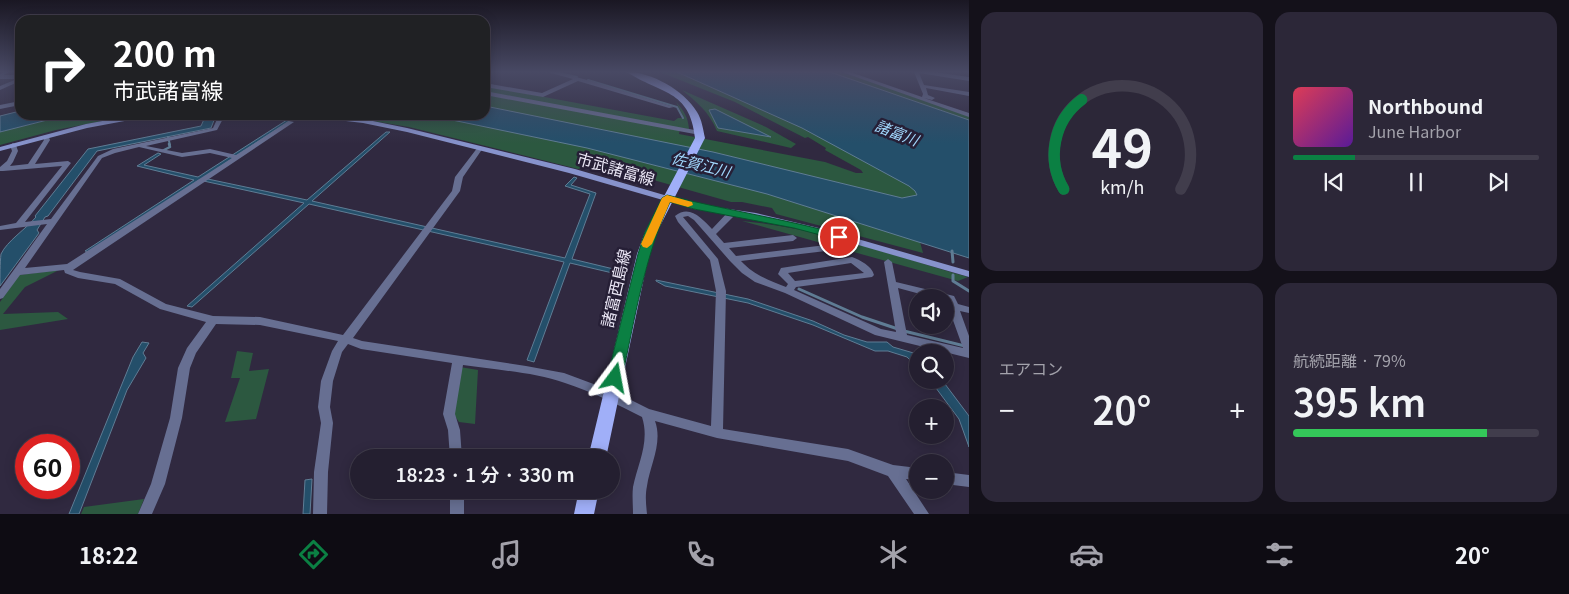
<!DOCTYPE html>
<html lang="ja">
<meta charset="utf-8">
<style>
:root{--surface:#241f30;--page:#2c2738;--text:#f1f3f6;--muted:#a3a2ab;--line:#413d4c;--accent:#0b8043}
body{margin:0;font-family:Georgia,"Noto Sans JP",serif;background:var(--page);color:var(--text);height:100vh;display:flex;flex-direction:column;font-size:19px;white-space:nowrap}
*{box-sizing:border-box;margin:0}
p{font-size:16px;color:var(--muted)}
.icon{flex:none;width:28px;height:28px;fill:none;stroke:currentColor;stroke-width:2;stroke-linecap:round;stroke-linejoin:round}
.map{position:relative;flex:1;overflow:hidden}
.sheet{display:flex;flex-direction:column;gap:12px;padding:12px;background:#14111a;width:600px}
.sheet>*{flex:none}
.guide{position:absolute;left:15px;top:15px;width:475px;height:105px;border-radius:15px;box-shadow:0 2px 12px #0003,0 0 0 1px var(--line);background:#202124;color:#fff;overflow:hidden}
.buttons{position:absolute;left:909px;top:289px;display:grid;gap:10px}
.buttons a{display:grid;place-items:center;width:45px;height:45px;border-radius:50%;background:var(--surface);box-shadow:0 2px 12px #0003,0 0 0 1px var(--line);font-size:25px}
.speed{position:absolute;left:15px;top:434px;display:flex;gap:10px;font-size:25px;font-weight:700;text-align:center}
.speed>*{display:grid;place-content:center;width:65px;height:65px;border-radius:50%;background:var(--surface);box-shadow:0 2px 12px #0003,0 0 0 1px var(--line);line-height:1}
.speed .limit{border:8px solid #d22;background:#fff;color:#111}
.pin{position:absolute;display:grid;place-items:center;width:42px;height:42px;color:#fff;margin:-21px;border:2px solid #fff;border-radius:50%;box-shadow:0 1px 5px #0007}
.me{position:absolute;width:55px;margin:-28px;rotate:13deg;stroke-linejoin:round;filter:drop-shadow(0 0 4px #0008)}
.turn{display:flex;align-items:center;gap:18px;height:105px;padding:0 15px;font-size:22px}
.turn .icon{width:65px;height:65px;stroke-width:2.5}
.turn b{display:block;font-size:35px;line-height:42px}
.big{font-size:38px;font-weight:600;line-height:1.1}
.sheet .tile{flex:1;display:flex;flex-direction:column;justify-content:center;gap:8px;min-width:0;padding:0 18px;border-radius:15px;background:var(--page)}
.sheet .dial{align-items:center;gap:0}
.dial svg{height:130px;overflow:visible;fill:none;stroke:var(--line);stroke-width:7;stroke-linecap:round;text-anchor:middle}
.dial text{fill:var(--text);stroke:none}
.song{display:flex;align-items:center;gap:15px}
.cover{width:60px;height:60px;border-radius:8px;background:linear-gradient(135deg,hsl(350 70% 55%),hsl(270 70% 35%))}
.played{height:5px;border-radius:2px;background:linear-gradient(90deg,var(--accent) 25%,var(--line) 25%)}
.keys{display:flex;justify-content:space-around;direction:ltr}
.heat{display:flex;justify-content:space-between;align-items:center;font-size:28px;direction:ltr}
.charge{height:8px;border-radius:4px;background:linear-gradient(90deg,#34c759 79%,var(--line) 0)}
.sheet .tiles{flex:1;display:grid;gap:12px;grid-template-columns:repeat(2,1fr)}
.trip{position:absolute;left:350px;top:449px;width:270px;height:50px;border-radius:25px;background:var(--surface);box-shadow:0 2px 12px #0003,0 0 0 1px var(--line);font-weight:600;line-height:50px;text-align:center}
.dock{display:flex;height:80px;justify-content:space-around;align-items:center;background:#0e0c13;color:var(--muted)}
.dock .icon{width:35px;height:35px}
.dock .active{color:var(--accent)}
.dock b{font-size:22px;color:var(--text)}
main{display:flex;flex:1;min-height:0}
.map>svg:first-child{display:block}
.green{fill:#2c5840}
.water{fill:#244f6a;stroke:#5f7c94}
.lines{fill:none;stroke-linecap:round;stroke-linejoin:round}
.stream-far2{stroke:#5f7c94;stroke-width:2}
.stream-far1{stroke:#5f7c94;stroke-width:2.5}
.stream{stroke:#5f7c94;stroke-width:3}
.minor{fill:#676f92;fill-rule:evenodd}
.secondary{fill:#8793cc;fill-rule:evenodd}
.primary{fill:#a0aff8;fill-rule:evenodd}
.route{fill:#0b8043;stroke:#07532c}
.slow{fill:#f59e0b}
.labels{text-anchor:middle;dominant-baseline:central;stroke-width:5;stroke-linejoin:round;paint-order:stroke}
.far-water-label{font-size:15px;font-style:italic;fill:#a1d8fd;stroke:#261f36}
.street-label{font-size:16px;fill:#eae6f5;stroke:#261f36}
</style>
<main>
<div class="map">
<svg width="969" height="514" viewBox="0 0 969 514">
<rect width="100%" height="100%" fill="#302940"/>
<path class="green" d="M660 72H680L798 124 912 185 933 205 485 108V86L674 121 678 118H684L676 102C684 111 688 117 689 129L680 128 679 134 825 162 856 173H863L861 170 825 150 826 148 808 137 805 138 735 102Z
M824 72H840L863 79 969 116V124Z
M682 90 766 127 796 144 791 148 717 131C709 112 698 103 682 90Z
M67 115H133L56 130 0 145V132Z
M337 115H447L591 146 917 228 969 258 920 242 923 253 776 214 772 208 742 202H731L650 179 643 183 587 166 578 169 409 127Z
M742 221C819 228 894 256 968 277L958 281Z
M59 270 25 287 3 314 58 312 68 319 0 330V302L19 275Z
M237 351 253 353 249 371 269 369 256 419 225 422 240 378H231Z
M460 367 478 370 475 424 459 422 453 413Z
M144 499 138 514H81L84 507Z"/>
<path class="water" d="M677 72H830L969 120V258L767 194 587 148 428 115H485V106L713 152 902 198 917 195 915 191 909 186 802 128Z
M715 109 771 137 718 128 709 110Z
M20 111V115H67L0 132V116Z
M210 115H216L211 128 97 151 48 216 45 217 37 230 39 233 0 286C0 277 0 262 1 254 7 241 26 229 36 217L35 216 88 149 201 126 205 117Z
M290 118 292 119 203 178 307 200 386 132H390L312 201 565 258 590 194 565 186 574 177 577 178 571 185 596 193 572 259 622 271 621 275 570 263 534 362 527 360 564 262 309 204 192 307 187 306 304 203 199 180 90 252 85 251 194 180 137 166 158 153 161 154 144 165 198 177Z
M656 280 748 299 813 321 844 335 867 342H887L893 347 917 354V367L907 357 888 351H875L813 325 748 303 665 286 656 281Z
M142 342 149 343 143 353 146 358 127 390 79 514H69L133 357Z
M930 380H942L969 416V447L959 419Z
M312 479 310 514H303L305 480Z"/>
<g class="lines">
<path class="stream-far2" d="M558 73 577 77
M1 75 7 72
M588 80 677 107 683 118
M168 137 170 145"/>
<path class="stream-far1" d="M162 151 170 147 169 144"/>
<path class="stream" d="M952 251 953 262
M953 275V281L969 291
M799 289 862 317 898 329
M904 331 969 347"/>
<path class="minor" d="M547 72H557L591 81 674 107 669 108 578 81 543 97 485 87V83L542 93 573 79Z
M842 72H850L922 97 923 94 914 72H934L969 77V81L919 73 924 85 969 92V96L926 88 928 95 935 98 932 100 924 98 969 113V117Z
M0 75H20V81L0 90V86L17 79H0Z
M485 91 700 131 703 133 700 135 485 95Z
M20 101V105L0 109V105Z
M219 115H225L217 130 146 146 182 153 210 149 236 155 289 121 294 122 73 270 80 272 120 279 166 304 213 316 260 317 343 335 452 191 455 177 478 147 480 146 483 148 463 177 460 191 353 338 362 341 526 366 564 373 615 392 649 409 711 426 716 291 710 260 678 222 675 216C690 204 702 219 712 229L729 211H735L736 213 735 215 716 234 724 243 793 235 797 238 793 241 729 248 736 256 826 245 830 248 826 251 741 261C754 275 768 280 786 287L788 284 778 274 781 268 852 257C860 260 872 266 874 275L872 277 796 287 794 290 881 329 896 332 884 262 888 259 892 262 896 282 954 296 958 304 969 307V313L960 311 969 336V358L875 335 785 293 755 282 742 273 730 261 694 220 688 216 683 217 718 259 726 291 723 429 848 449 893 465 918 468V480L906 479 929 514H914L888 476 848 461 717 438 655 421C663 443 650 465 647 486 645 496 646 504 647 514H633C633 504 632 496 633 487 638 463 650 442 642 417 617 404 592 392 565 383 533 372 496 370 463 365L455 414 460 430 462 458H450L448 430 443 414 452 363 361 349 348 344 342 352 333 381 330 407 333 423 328 472 327 514H313L314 472 321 423 318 407 321 381 332 351 338 341 260 325 216 324 196 353 190 368 182 418 165 484 152 514H138L151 484 170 418 178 368 187 348 206 322 160 309 115 284 78 278 65 273 64 270 20 275 3 298 0 299V289L47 224 0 230V226L16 223 62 166 3 171H0V167L7 161 12 151 10 145 13 143 16 145 18 151 13 162 10 166 28 164 44 140 43 136 48 135 50 140 35 164 68 161 71 163 25 222 51 219 98 156 113 149 213 128ZM139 147 182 157 210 153 232 158 67 264 25 268 102 158 115 153ZM851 263 864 273 795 281 788 273ZM898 288 935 298H945L963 348 907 335Z
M945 472 969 475V487L945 484Z
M450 490H464V514H450Z"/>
<path class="secondary" d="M135 115H149L146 117 87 128 0 151V147L86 124Z
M309 115H329L363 119 407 128 575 169 695 204 756 213 823 229 969 271V277L817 233 756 219 694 209 569 173 407 132 363 123 312 117Z"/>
<path class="primary" d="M627 72C651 72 684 90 697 112 702 120 703 129 705 138L657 232 649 254 606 458H588L637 254 645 232 695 138C690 89 660 94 627 72Z
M579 490H599L594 514H574Z"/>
</g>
<linearGradient id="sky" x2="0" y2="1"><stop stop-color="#1a1723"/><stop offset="0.5" stop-color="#484964"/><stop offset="1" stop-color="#484964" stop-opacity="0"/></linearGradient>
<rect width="969" height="144" fill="url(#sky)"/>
<path class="route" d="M667 195C725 210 785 219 843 235L844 237 839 240 794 228 694 209 670 202C644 258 635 318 622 378L620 382 615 384 610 382 607 378 638 254 645 232 662 198Z"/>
<path class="slow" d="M667 195 692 202 693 205 688 207 670 202 652 244 647 248 643 247 641 244 662 198Z"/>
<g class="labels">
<g class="far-water-label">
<text transform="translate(897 132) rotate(21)">諸富川</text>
<text transform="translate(701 164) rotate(14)">佐賀江川</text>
</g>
<g class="street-label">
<text transform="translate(616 168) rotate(16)">市武諸富線</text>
<text transform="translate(615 288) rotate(-77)">諸富西島線</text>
</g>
</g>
</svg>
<div class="buttons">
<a><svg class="icon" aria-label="sound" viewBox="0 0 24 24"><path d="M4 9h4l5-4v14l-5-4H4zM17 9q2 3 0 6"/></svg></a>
<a><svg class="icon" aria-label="search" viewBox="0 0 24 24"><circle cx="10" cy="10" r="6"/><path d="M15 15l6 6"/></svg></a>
<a>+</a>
<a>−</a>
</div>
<div class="speed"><div class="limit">60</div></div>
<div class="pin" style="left:839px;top:237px;background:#d93025"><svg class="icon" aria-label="arrive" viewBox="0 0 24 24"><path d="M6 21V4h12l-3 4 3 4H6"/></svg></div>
<svg class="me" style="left:615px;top:378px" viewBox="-20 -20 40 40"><path d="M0-17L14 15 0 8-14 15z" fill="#0b8043" stroke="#fff" stroke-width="4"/></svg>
<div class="trip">18:23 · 1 分 · 330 m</div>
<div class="guide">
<div class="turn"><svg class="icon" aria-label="right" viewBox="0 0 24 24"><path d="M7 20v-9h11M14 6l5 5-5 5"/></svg><div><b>200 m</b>市武諸富線</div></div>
</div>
</div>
<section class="sheet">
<div class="tiles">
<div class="tile dial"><svg viewBox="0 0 100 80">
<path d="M14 69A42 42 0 1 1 86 69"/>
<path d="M14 69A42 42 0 0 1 25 14" stroke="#0b8043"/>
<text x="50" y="56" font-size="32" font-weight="700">49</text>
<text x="50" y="72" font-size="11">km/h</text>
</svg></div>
<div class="tile">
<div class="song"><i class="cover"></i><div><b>Northbound</b><p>June Harbor</p></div></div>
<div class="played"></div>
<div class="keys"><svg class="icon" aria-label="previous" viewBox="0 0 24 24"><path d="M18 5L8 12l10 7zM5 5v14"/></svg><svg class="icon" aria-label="pause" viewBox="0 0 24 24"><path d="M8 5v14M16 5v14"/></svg><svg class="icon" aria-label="next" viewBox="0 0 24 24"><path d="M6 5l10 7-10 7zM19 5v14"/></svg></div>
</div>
<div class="tile"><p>エアコン</p>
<div class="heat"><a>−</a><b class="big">20°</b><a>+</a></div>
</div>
<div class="tile"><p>航続距離 · 79%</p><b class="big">395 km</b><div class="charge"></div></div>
</div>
</section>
</main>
<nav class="dock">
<b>18:22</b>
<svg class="icon active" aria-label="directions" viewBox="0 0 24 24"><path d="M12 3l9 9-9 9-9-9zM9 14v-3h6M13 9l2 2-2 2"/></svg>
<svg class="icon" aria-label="music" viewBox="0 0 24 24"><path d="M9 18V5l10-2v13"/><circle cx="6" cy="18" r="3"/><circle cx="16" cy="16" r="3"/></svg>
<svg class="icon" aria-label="phone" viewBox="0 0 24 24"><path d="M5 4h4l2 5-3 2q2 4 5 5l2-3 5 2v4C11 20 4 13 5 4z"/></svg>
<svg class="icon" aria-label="climate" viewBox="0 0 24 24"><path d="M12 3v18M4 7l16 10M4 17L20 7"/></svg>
<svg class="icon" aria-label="car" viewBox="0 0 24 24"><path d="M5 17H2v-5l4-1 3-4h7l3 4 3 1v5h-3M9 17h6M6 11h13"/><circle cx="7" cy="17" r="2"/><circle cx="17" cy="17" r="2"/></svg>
<svg class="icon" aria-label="filters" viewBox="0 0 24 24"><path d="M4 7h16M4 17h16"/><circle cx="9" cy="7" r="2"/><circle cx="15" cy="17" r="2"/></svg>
<b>20°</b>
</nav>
